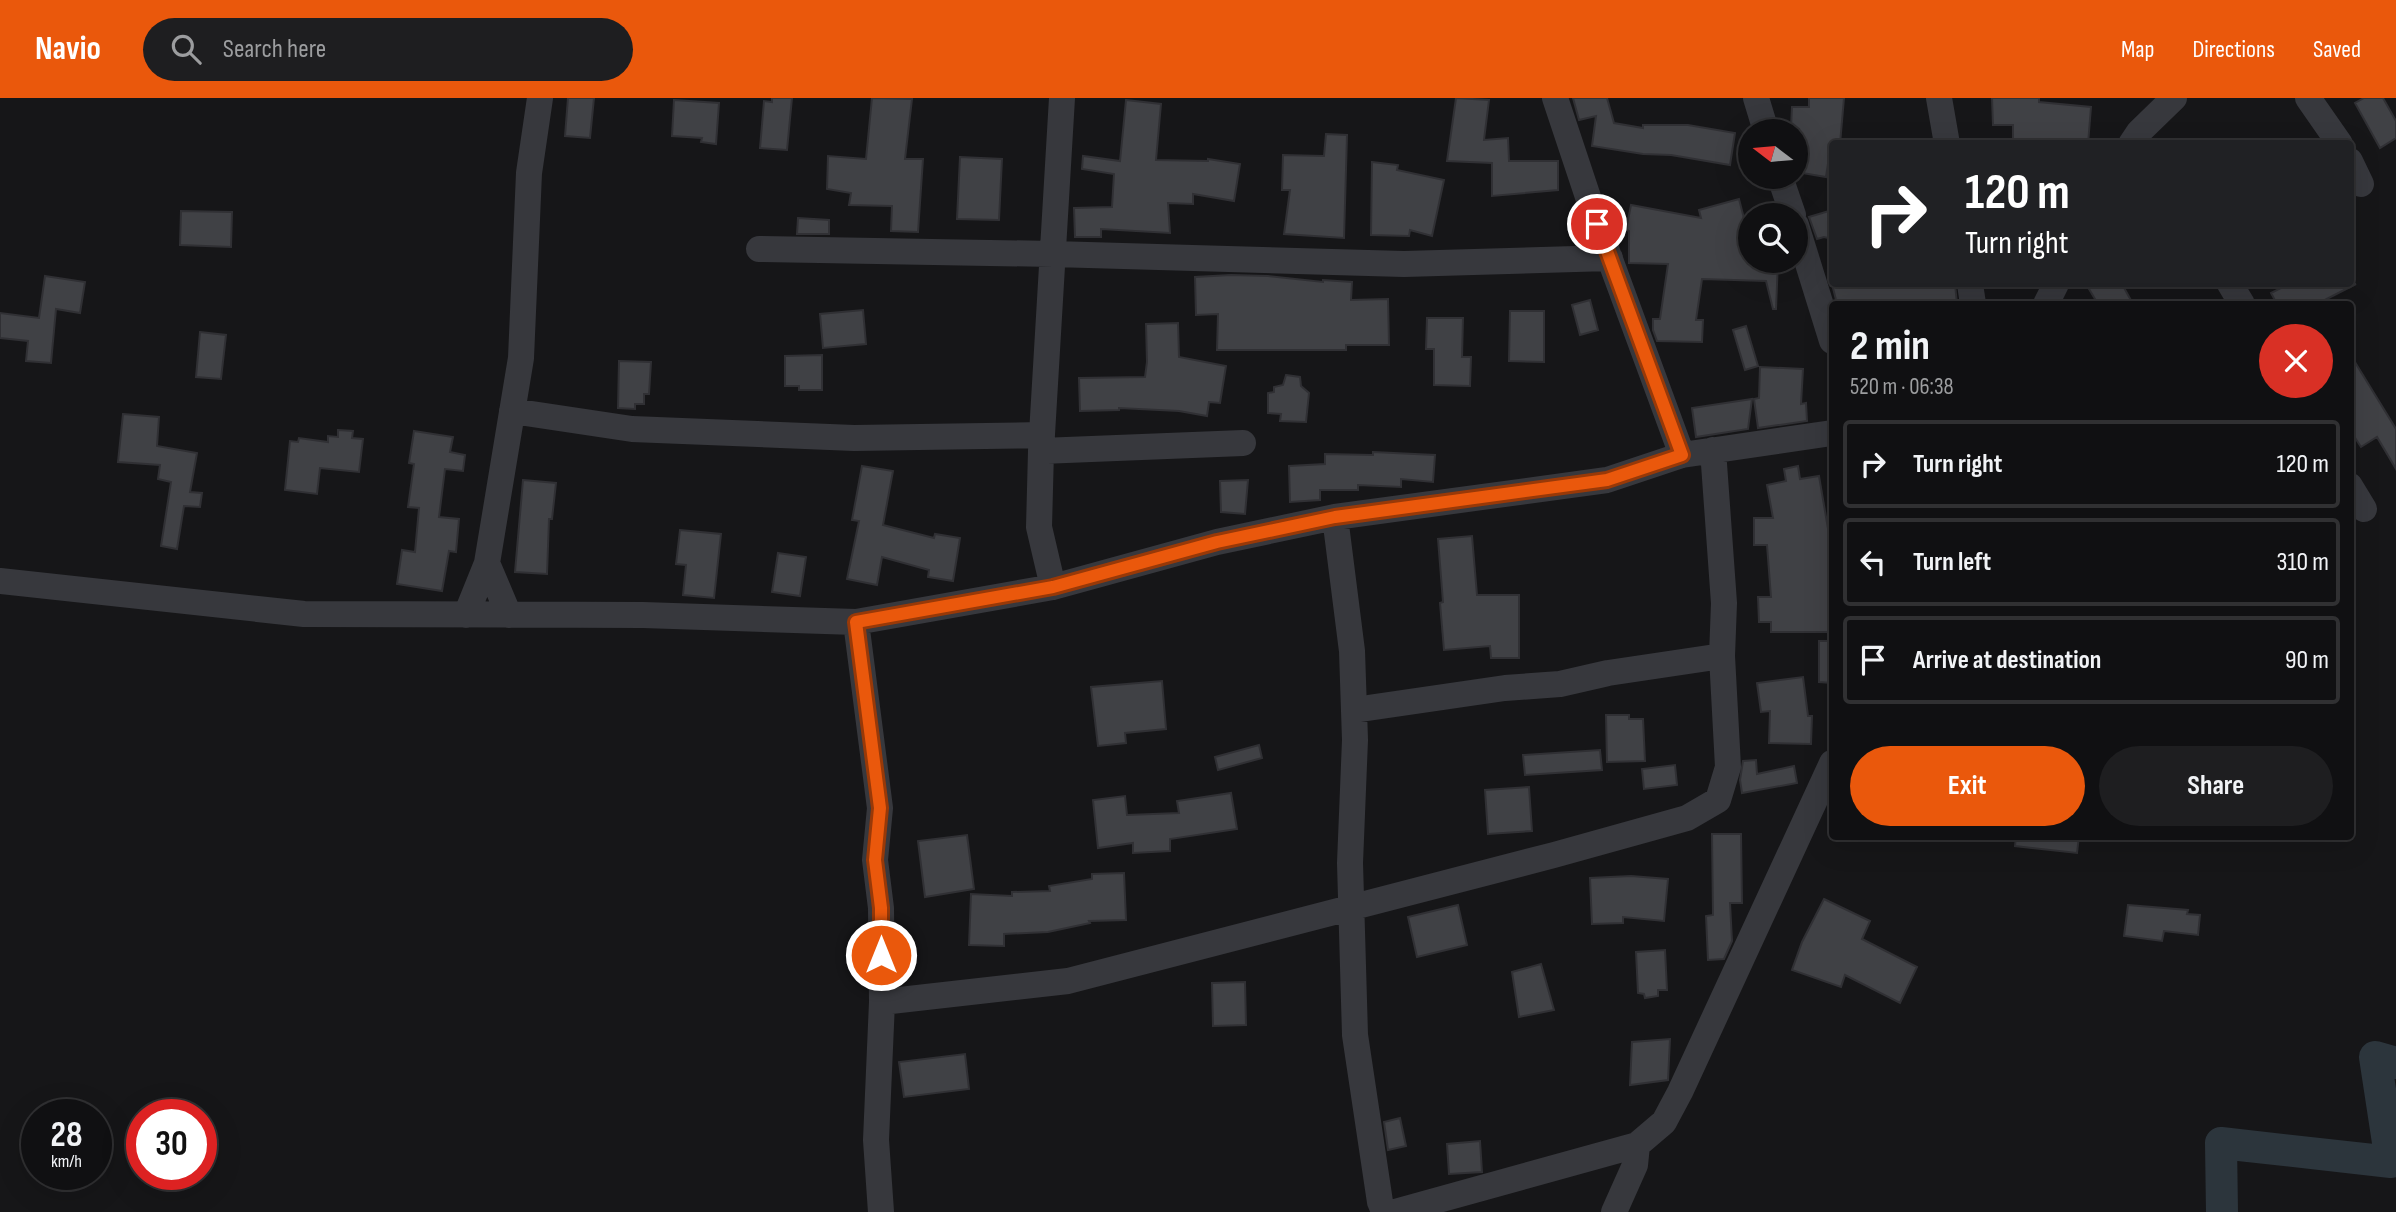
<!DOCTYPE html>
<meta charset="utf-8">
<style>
:root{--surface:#101012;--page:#1e1e20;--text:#f1f3f6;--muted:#9c9d9f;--line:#303032;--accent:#ea580c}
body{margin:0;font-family:"Sofia Sans Condensed",sans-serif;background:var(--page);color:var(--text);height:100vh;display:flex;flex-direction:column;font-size:26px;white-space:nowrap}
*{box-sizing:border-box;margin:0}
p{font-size:23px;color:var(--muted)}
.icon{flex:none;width:38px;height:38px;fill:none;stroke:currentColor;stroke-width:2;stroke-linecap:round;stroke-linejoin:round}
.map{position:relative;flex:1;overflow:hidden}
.details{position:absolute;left:1829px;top:203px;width:525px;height:539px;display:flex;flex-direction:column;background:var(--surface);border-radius:7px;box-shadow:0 7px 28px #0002,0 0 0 2px var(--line)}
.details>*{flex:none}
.top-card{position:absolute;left:1829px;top:42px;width:525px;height:147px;border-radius:7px;box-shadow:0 7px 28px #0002,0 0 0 2px var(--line);background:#202124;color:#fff;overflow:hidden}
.needle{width:46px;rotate:286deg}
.fabs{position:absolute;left:1738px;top:21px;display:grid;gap:14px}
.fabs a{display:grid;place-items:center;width:70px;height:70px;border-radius:50%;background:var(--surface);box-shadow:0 7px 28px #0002,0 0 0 2px var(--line);font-size:35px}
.speed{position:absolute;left:21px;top:1001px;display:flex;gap:14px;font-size:35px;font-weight:700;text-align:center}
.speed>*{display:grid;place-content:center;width:91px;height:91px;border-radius:50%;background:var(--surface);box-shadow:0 7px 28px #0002,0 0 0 2px var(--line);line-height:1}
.speed small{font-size:18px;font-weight:400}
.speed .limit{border:10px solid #d22;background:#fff;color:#111}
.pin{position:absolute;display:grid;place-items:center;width:60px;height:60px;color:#fff;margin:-30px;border:4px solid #fff;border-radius:50%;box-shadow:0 2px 7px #0007}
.me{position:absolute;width:77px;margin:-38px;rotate:0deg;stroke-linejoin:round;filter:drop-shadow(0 0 5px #0008)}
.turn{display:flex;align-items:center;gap:24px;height:147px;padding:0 21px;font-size:32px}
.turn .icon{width:91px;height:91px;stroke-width:2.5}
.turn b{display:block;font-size:49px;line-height:60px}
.round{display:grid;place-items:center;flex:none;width:74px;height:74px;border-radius:37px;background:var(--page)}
.summary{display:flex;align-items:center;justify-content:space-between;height:119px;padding:0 21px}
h1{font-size:42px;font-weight:700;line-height:52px}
.cta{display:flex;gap:14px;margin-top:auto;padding:14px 21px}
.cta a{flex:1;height:80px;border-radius:42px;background:var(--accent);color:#fff;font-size:28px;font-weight:700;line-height:80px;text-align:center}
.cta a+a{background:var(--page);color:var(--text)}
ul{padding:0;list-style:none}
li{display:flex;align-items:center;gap:21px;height:88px;margin:0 14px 10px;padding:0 7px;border:4px solid var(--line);border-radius:7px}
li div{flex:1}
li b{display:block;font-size:26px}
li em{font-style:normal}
header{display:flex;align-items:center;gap:42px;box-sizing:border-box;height:98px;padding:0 35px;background:var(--accent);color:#fff}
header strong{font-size:33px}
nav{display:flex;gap:38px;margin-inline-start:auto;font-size:24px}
.search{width:490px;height:63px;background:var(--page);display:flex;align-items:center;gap:18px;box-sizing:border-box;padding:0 24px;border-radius:38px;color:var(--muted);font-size:26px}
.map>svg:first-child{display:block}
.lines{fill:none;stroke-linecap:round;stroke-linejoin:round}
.river{stroke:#2c353c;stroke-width:32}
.building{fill:#404145;stroke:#303034;stroke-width:2}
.minor{stroke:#37383d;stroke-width:26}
.route-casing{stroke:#983908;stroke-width:18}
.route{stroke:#ea580c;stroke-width:12}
</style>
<header>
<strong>Navio</strong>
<div class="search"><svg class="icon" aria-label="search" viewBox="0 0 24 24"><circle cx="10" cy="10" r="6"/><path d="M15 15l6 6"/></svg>Search here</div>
<nav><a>Map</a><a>Directions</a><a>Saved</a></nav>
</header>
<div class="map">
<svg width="2396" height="1114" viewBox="0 0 2396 1114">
<rect width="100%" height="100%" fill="#161618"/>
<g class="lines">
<!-- river -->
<path class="river" d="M2222,1114L2221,1045L2391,1064L2375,959L2396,965"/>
</g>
<!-- building -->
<path class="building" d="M568,0H594L590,40L565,38Z
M772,0H792L787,52L760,50L764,3L772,4Z
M872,0L912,1L905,61H923L918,134L891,133L892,108L849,107L851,95L827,91L828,58L866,61Z
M1456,0L1489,2L1484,42L1508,40L1509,63H1558V92L1492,98V65L1447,63Z
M1573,0H1607L1614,25L1643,30V27H1688L1735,35L1730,67L1671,57L1643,56L1592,48L1596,18L1579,22Z
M1809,0H1844L1840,46L1831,47L1826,79L1796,74V51L1799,31L1791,30L1792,9H1809Z
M1992,0H2039V4L2091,9L2088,46H2013V27H1993Z
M2364,0H2383L2396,23V40L2380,50L2355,5Z
M674,2L719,5L716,46L701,44L702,40L672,38Z
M1126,2L1161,6L1156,62L1208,63V61L1240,66L1234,103L1193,96V106L1168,105L1170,135L1101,131V139H1075L1074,110L1112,109L1114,76L1082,71L1083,58L1120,63Z
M1326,36L1347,37L1344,140L1284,136L1290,92H1282L1283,57L1324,58Z
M960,59L1002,61L999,122L957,121Z
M1372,64L1398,67L1397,72L1444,82L1432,138L1410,132L1409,138L1371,137Z
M1739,101L1750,144V163H1778L1776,211H1773L1766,183L1702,181L1696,222H1703L1702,244L1657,243L1653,232V221H1660L1668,166L1629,165V133L1626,132L1631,107L1701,120L1699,112Z
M1832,112V141L1824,139L1817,141L1809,119Z
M181,113L232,114L231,149L180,147Z
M798,120L829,122V136H797Z
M1231,177L1268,178L1323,184V182L1352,184L1351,202L1388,201L1389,247H1346V252H1217L1218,216L1196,217L1195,179Z
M45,178L85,184L80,215L56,211L51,265L26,263L28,243L0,240V215L39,220Z
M1832,186H1955L1957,206H1837Z
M2086,186H2122L2133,206H2098Z
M2289,186H2356L2317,206H2277L2271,195Z
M1590,202L1598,232L1580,237L1572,207Z
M863,212L866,246L823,250L820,216Z
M1510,213H1544V264L1509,263Z
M1427,220H1463L1462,259H1471L1470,288L1434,287V251H1426Z
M1178,225L1179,259L1226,268L1220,305L1209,304L1207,318L1179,313L1119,310V312L1080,313L1079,280L1145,279L1147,264L1146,226Z
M1746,228L1758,268L1745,272L1733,232Z
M200,234L226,237L221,281L196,279Z
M2350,256L2396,331V371L2377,339L2361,349L2350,332Z
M822,257V292H799V288H785V258Z
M619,263L651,264L649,296H644V306H635V311L618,310Z
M1760,269L1803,271L1801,306L1806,305L1807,323L1758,330L1754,301L1759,300Z
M1286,277L1300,279L1301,288L1309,295L1306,324L1280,323L1281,316L1268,315V295L1274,294V289L1283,287Z
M1752,301L1748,331L1696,339L1692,310Z
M123,316L159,319L157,348L197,355L190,394L202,395L200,409L184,408L177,451L161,448L171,384L158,381L160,367L118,364Z
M338,332L353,333L352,340L363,341L359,374L320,370L317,396L285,392L290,343L298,344L299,340L328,344V338L338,339Z
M414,333L453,339L450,354L465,357L463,373L445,371L439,419L459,421L456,454L449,453L442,493L397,486L402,452L415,454L419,410L408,409L414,366L409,365Z
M1373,354L1435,357L1433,384L1401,381V389L1358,387V392H1320V402L1290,404L1289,368L1325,366V356L1373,357Z
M862,368L893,373L883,427L934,440L935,436L960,440L953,483L928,479L929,472L882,459L877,487L847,481L859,423L852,422Z
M1798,368L1800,381L1819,378L1832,454V534H1771V524H1759L1758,499H1771L1767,447H1754V420H1773L1767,387L1786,383L1784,371Z
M523,382L556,385L552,421H549L547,476L515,474Z
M1248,382L1245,416L1221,414L1220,383Z
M680,432L721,436L714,500L683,497L686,467L676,466Z
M1472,438L1477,497H1519V560H1491L1490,548L1444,552L1440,505L1443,504L1438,441Z
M778,455L806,459L800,498L772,494Z
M1819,543H1832V585L1819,584Z
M1803,579L1808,618H1812L1811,646L1769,645L1770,613L1761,614L1757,585Z
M1162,583L1166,631L1125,635L1126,645L1098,648L1091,589Z
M1606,617H1629V621H1643L1645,663L1607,664Z
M1259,647L1262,660L1218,672L1215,659Z
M1600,652L1602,672L1525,677L1523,657Z
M1756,662L1757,676L1794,668L1797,685L1742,695L1740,682L1743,663Z
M1675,667L1677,687L1644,691L1642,671Z
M1529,689L1532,733L1488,736L1485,692Z
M1231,695L1237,731L1170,741V753L1133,755V745L1098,750L1093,702L1125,698L1127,717L1179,715L1177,703Z
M1712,736H1741L1742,805H1730L1732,843L1724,861L1708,862L1706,818L1713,817Z
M967,737L974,791L925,799L918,743Z
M2016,738H2079L2077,755L2015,748Z
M1124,775L1126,822L1089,823L1090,825L1048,834L1004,836V848L969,847L971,796L1012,798V794L1050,793L1049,788L1092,781V776Z
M1631,778L1668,781L1664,823L1623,819V825L1592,826L1590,780Z
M1824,801L1870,823L1862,841L1917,869L1900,905L1845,877L1841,889L1792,872L1802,844Z
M1458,807L1467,847L1417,859L1408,819Z
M2128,807L2188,812L2187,816L2200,817L2198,837L2164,833L2162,843L2124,838Z
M1665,852L1667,892H1658V898L1645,900L1644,896L1638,895L1636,854Z
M1541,866L1554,912L1519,919L1512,874Z
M1245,884L1246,927L1213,928L1212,885Z
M1670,941L1668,982L1630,987L1632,944Z
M965,956L969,991L904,999L899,964Z
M1400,1020L1406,1048L1388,1052L1384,1024Z
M1480,1043L1482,1074L1449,1076L1447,1046Z"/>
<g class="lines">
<!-- minor -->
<path class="minor" d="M1555,0L1597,126L1682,357
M1756,0L1766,33
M1939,0L1947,46
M2308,0L2340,46
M2131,46L2139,34L2174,0
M2350,63L2361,86
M1780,79L1793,117
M1796,127L1832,243
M759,151L1053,156L1404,166L1610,160
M1970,186L1973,206
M2230,186L2242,206
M2046,206L2056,186
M512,313L632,331L854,340L1042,337
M1041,353L1243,345
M2350,388L2364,411
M1335,419L1352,553L1355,642L1350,765L1355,937L1380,1104L1383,1111L1393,1114
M487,465L509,517
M0,483L304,516L643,517L856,524L1053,489L1217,444L1335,419L1607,382L1682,357L1832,335
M1053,489L1039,429L1041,353L1062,0
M466,517L487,465L521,260L529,75L540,0
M856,524L880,710L875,762L881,810L882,904L876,1042L881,1114
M1354,612L1505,590L1560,586L1608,575L1722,558
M882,904L1068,883L1554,757L1687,720L1718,702L1728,669L1722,558L1724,505L1713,352
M1395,1114L1637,1047L1664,1024L1680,994L1832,665
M1614,1114L1635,1067L1637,1047"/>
</g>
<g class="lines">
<defs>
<path id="route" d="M881,857V810L875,762L880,710L856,524L1053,489L1217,444L1335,419L1607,382L1682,357L1597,126"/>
</defs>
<!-- route casing -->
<use href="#route" class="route-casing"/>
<!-- route -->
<use href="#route" class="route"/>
</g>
</svg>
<div class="fabs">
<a><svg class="needle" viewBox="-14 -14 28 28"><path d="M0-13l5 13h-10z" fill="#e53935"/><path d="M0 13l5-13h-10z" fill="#9c9d9f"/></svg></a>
<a><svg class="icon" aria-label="search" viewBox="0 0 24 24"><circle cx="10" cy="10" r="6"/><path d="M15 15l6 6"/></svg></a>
</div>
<div class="speed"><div>28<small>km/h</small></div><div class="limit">30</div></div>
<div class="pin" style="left:1597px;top:126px;background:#d93025"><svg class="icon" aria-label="arrive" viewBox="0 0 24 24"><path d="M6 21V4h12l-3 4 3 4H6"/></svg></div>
<svg class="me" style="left:881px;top:857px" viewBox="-20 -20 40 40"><circle r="17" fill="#ea580c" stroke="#fff" stroke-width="3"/><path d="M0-11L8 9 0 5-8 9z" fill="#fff"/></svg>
<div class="top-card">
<div class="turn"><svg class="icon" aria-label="right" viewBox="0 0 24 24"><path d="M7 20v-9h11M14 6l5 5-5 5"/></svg><div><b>120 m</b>Turn right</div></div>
</div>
<section class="details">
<div class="summary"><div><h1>2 min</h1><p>520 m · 06:38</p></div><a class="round" style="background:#d93025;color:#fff"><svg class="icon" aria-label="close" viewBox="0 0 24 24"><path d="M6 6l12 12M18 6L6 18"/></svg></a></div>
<ul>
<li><svg class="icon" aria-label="right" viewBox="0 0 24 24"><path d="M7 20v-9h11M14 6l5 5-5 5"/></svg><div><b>Turn right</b></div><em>120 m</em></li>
<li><svg class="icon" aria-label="left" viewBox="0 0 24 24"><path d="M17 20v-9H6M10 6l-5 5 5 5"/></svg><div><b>Turn left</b></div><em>310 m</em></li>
<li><svg class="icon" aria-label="arrive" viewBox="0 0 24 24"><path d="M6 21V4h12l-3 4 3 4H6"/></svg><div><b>Arrive at destination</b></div><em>90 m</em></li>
</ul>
<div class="cta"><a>Exit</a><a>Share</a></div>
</section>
</div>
